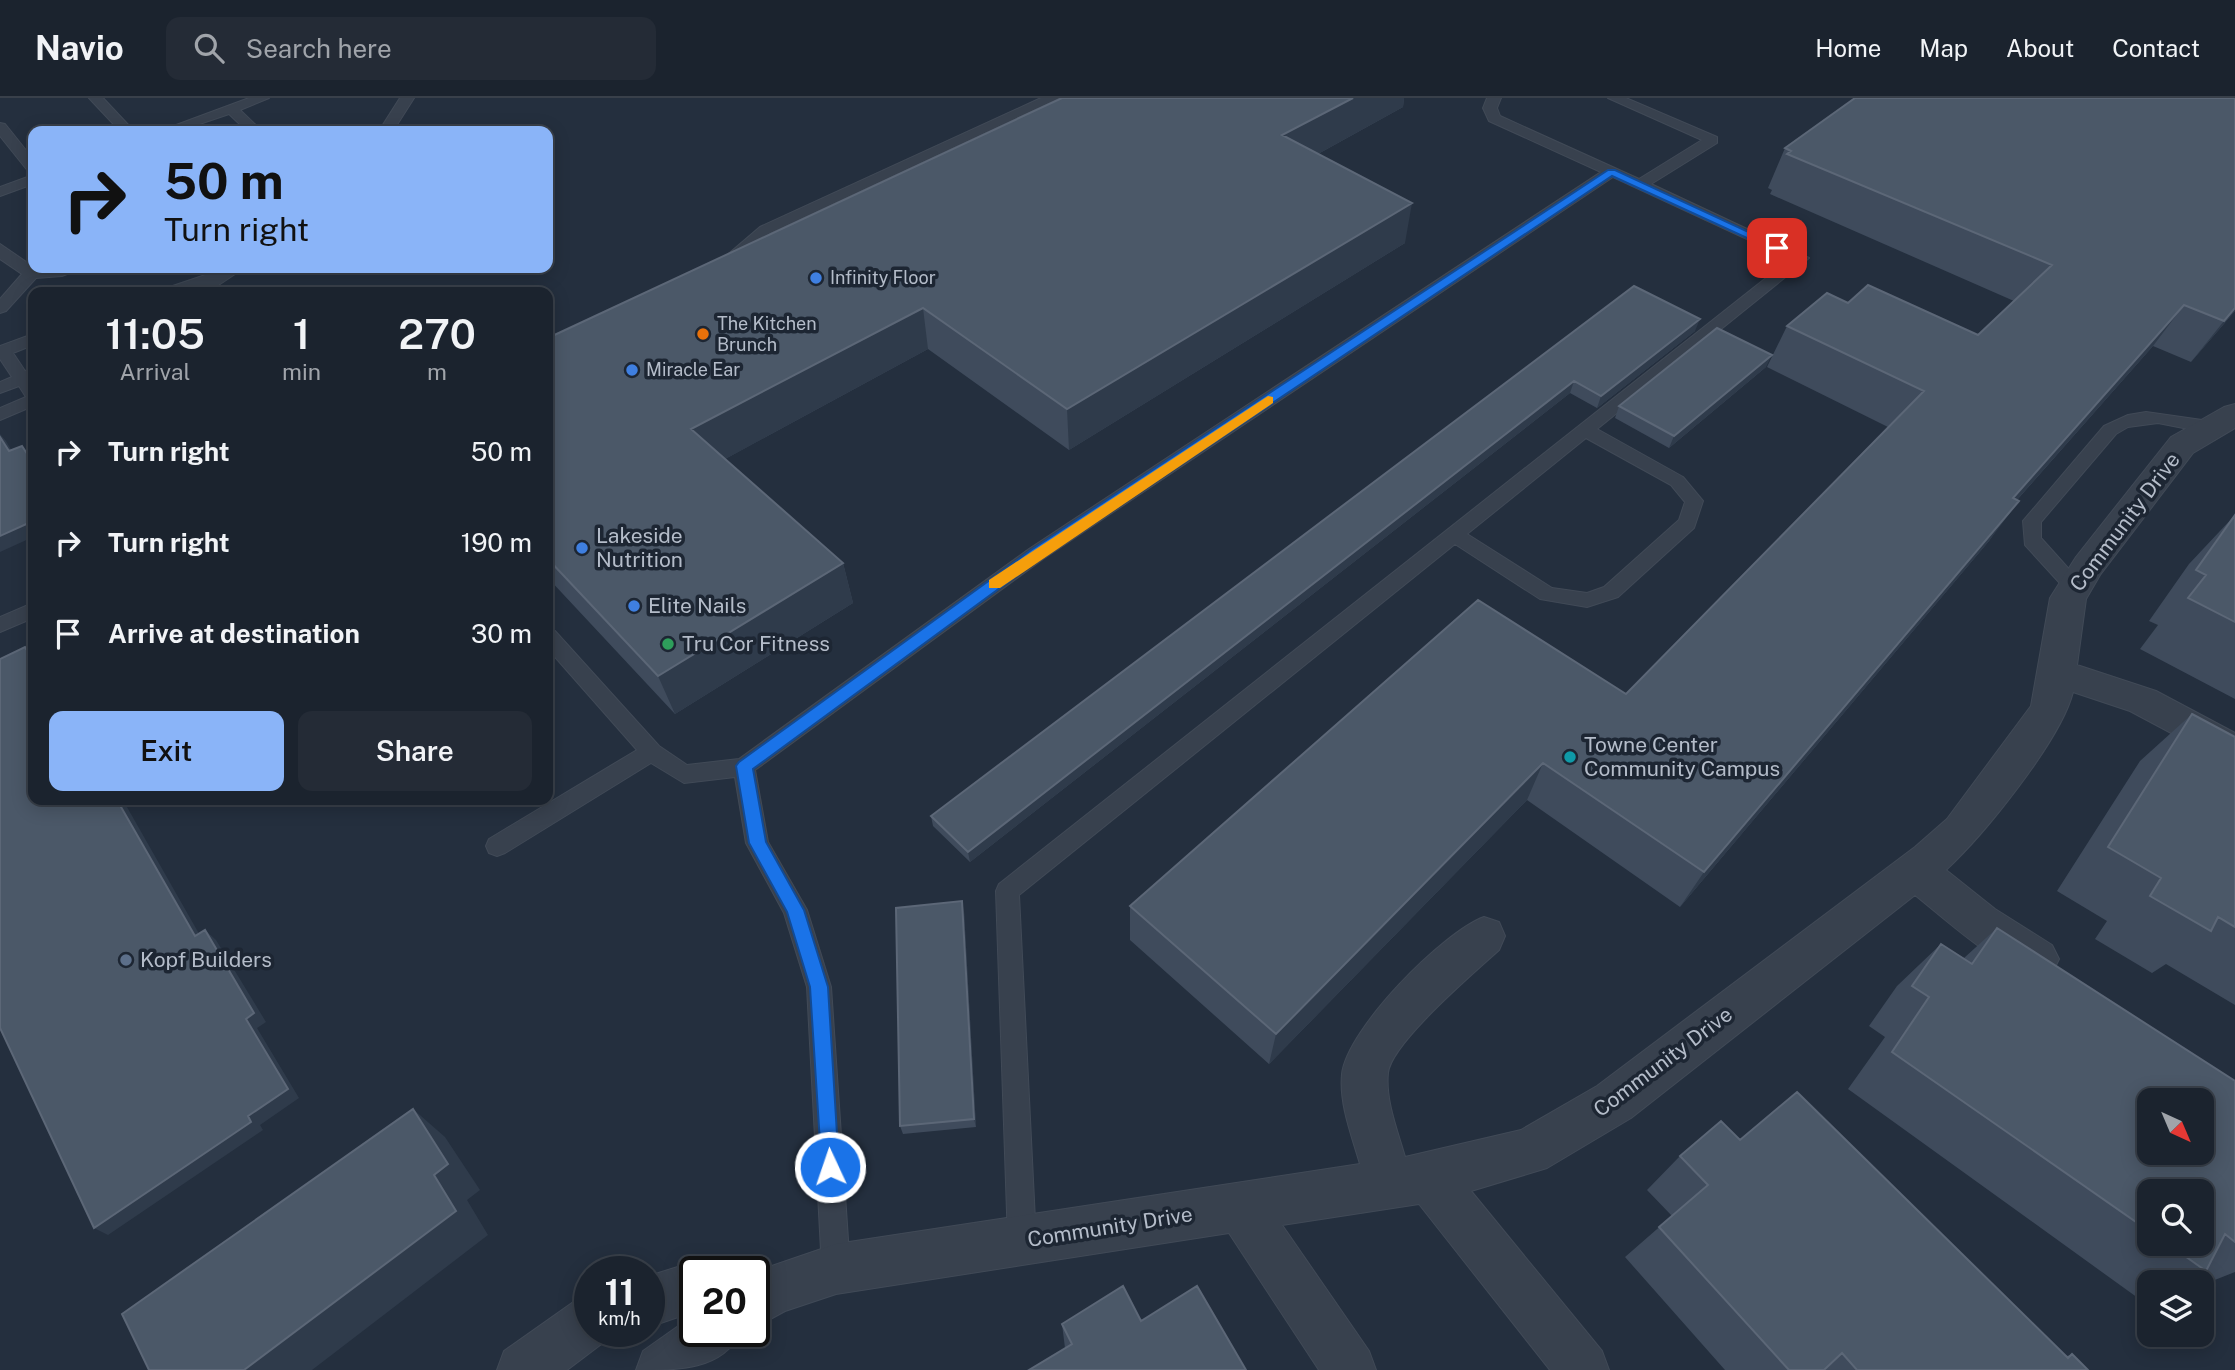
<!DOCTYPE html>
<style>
:root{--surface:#1b232e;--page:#242b36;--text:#f1f3f6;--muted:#a0a4aa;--line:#39404a;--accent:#8ab4f8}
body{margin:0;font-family:"Public Sans",sans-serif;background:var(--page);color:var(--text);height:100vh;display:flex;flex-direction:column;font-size:26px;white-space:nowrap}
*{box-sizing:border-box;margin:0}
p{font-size:23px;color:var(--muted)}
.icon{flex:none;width:38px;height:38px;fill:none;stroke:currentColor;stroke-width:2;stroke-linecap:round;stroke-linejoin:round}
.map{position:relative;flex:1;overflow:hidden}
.sheet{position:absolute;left:28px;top:189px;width:525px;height:518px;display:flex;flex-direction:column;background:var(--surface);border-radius:14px;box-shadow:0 4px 18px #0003,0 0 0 2px var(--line)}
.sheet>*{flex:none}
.guide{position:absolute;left:28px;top:28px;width:525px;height:147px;border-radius:14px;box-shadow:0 4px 18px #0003,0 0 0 2px var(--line);background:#8ab4f8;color:#111;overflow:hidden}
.needle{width:46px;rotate:136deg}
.fabs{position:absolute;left:2137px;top:990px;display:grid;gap:14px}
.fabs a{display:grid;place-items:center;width:77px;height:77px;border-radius:14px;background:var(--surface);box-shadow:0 4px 18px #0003,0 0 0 2px var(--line);font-size:35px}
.speed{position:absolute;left:574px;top:1158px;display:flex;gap:14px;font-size:35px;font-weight:700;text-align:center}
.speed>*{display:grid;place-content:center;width:91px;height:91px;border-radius:50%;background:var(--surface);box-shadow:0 4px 18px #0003,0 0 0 2px var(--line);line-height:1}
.speed small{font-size:18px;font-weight:400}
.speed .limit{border:4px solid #111;border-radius:10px;background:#fff;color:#111}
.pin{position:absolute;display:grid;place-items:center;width:60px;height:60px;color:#fff;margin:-30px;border-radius:14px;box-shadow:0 4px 10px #0006}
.me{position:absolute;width:77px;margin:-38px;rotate:357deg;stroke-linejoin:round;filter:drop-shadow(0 0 5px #0008)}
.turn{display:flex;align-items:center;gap:24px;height:147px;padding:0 21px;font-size:32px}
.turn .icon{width:91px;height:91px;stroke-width:2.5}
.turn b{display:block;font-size:49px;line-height:60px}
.eta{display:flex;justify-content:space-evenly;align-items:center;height:119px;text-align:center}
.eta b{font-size:42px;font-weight:600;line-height:49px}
.action{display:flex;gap:14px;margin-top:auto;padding:14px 21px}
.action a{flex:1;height:80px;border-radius:14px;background:var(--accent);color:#111;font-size:28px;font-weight:600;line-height:80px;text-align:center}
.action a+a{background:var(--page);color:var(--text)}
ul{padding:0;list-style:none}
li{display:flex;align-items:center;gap:21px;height:91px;padding:0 21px}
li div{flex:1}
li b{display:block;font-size:26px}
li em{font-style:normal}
header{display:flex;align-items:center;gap:42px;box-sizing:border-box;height:98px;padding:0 35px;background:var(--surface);border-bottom:2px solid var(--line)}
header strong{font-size:33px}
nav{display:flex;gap:38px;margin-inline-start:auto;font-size:24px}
.search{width:490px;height:63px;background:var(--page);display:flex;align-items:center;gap:18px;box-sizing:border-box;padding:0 24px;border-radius:14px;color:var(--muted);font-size:26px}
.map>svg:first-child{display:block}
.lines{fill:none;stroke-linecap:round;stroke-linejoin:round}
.service-casing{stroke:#414a57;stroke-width:2}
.minor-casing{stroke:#414a57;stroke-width:2}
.service{fill:#38414e;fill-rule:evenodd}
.minor{fill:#38414e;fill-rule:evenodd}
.wall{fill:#3f4b5c;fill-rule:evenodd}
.shaded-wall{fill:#2f3b4b}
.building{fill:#4b5868;stroke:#5c6777;stroke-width:2;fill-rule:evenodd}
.route{fill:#1a73e8;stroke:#114b97;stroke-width:2}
.slow{fill:#f59e0b}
.shop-dot{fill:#3f7fe0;stroke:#1d2633;stroke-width:2.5}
.food-dot{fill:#e8710a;stroke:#1d2633;stroke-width:2.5}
.leisure-dot{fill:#2e9e5b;stroke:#1d2633;stroke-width:2.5}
.culture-dot{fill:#0f9aa8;stroke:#1d2633;stroke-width:2.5}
.service-dot{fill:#5c6f8a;stroke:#1d2633;stroke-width:2.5}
.labels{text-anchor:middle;stroke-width:7;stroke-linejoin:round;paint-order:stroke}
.far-poi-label{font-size:18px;fill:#b4bcc9;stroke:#1d2633;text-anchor:start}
.street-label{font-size:21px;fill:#b4bcc9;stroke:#1d2633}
.poi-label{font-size:21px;fill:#b4bcc9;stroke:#1d2633;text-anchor:start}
</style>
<header>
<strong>Navio</strong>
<div class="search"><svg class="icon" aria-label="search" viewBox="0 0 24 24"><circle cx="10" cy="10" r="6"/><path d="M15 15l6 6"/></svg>Search here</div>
<nav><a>Home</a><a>Map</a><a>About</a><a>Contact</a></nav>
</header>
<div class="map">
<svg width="2235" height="1272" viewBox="0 0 2235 1272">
<rect width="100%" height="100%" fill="#242f3e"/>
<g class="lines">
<defs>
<path id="service" d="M89,0H103L134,33H120Z
M249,0H269L240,12L262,33H247L229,16L179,33H160Z
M400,0H414L393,33H379Z
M1041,0H1059L770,135L732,167H722L719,164L760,129Z
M1487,0H1501L1497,10L1500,18L1639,81L1702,42L1608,0H1626L1717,39V45L1651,86L1809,160L1597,331L1683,379L1703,403L1694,430L1618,499L1587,509L1540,501L1455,446L1019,797L1036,1143L1032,1153L1022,1157L1012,1153L1008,1143L996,793L999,786L1790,161L1613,79L1043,461L755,672L768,744L807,812L831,889L850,1171L846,1181L836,1185L826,1181L822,1171L807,889L784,815L746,745L735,679L684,685L651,665L505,755L497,758L489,755L486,748L489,741L637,652L548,551V531L555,533L659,648L687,667L739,661L1029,451L1601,74L1489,23L1483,10ZM1586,340L1671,387L1685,404L1679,422L1604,489L1587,495L1552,490L1467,436Z
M0,25L5,26L33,61V74L28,73L0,38Z
M33,77V86L0,98V89Z
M0,146L35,170H82L62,178L36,180L6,213L0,215V201L22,176L0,161Z
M226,170H244L211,192L205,194L198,190L180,194H155Z
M33,236V247L13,255L25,273L33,271V308L0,322V310L26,299L19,288L0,295V284L12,279L0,261V248Z
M2146,314L2209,323L2218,329L2209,335L2158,325L2128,329L2116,336L2041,424V440L2085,489L2082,494H2068L2025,447L2023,423L2104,328L2128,317Z
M33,505V520L0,534V519Z"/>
<path id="minor" d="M2235,306V330L2193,355L2100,477L2086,501L2077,567L2156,593L2235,635V669L2130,613L2073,594C2061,642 1983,738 1946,772L1995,811L2052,847L2059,861L2052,875L2037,881C1992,864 1952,827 1915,797L1631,1020L1547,1070L1471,1093L1602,1253L1609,1272H1550L1419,1106L1282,1127L1369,1253L1376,1272H1319L1229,1135L836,1196L785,1213L754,1230V1174L836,1146L1360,1066C1352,1038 1339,1006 1342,976C1347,931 1443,834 1484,819L1499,824L1505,838L1499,852C1475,874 1391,945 1388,975C1385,1002 1398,1034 1405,1059L1521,1032L1597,988L1915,749L1947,721L2031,608L2050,500L2076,459L2171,339L2224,309Z
M684,1167H695L713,1174H695V1234H741C722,1272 679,1272 636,1272L643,1253L694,1217H684L649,1229V1178Z
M590,1197V1234H611L608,1241L567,1272H497L504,1253L572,1205Z"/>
</defs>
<!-- service casing -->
<use href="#service" class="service-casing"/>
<!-- minor casing -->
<use href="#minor" class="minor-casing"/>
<!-- service -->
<use href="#service" class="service"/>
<!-- minor -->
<use href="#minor" class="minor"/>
</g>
<!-- wall -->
<path class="wall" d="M1062,0H1404L1403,9L1318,56L1405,145L1069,352L928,251L725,361L843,465L853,505L675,616L548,480V240Z
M1785,50L2235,213L2191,264L2153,248L2017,402L1989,443L1680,809L1527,702L1269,966L1130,842V808L1626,596L1888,329L1767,269L1787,228L1848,205L1978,237L2014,203L1770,96L1772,92L1768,90Z
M1634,188L1695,233L1597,310L1570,295L970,764L933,728L931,718Z
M1766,269L1669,350L1615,320L1619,308Z
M2235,417V601L2140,551L2158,527L2149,523L2189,466Z
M2192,616L2235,639V907L2166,866L2152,875L2095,841L2107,823L2057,793L2140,663Z
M964,813L976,1029L903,1036L900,1028Z
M1997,830L2235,983V1174L2202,1187V1185H2183L2180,1183L2176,1185H2149V1196L2138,1200L1848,991L1885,939L1869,928L1897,888L1941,846L1964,860ZM2149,1094L2202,1146H2149Z
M1740,1042L2067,1258L2072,1256L2088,1272H1725L1625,1159L1672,1118L1647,1092L1680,1058Z
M1141,1223L1065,1250L1062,1226Z"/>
<!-- shaded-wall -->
<path class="shaded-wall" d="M1353,0H1404L1403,9L1278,78L1282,37Z
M1412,105L1405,145L1069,352L1067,311Z
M2184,207L2153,248L1983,440L2013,400Z
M923,210L928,251L705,372L691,331Z
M2235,210V213L2191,264L2224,223Z
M1700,221L1695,233L1597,310L1601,298Z
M1772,257L1766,269L1669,350L1674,338Z
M1574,283L1570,295L970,764L968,754Z
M0,336L6,343L19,365L9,353L0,339Z
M22,348L33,361V365Z
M2019,403L1989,443L1680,809L1704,774Z
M33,423V439L0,454V438Z
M843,465L853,505L675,616L658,578Z
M25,549L33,557V563Z
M1543,665L1527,702L1269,966L1276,936Z
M117,702H123L206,848L195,838Z
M962,803L964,813L976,1029L974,1021Z
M205,832L216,842L266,924L257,930L299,1000L260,1027L263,1032L108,1137L94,1130L248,1018L246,921Z
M413,1011L445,1039L480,1092L467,1102L488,1137L312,1272H244Z"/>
<!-- building -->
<path class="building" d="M1062,0H1353L1282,37L1412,105L1067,311L923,210L691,331L843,465L658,578L548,461V240Z
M1855,0H2235V210L2224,223L2184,207L2013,400L2019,403L1704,774L1543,665L1276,936L1130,808L1478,502L1626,596L1924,293L1787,228L1827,195L1848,205L1868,187L1978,237L2052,167L1787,56L1791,53L1785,50Z
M1634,188L1700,221L1601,298L1574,283L968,754L931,718Z
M1717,230L1772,257L1674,338L1619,308Z
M0,339L9,353L22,348L33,365V423L0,438Z
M2235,417V524L2188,500L2206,477L2196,472Z
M25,549L33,563V702H117L195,838L205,832L254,915L246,921L288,991L248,1018L251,1024L94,1130L0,930V561Z
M2192,616L2235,639V829L2218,819L2211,833L2150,798L2161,780L2108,749Z
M962,803L974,1021L900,1028L896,810Z
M1997,830L2235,983V1144L2225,1136L2206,1173L2168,1146H2202V1094H2149V1133L1892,954L1929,899L1912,888L1941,846L1972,866ZM2149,1003H2202V1055H2149Z
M1797,994L2068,1260L2072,1256L2088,1272H1857L1842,1255L1824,1272H1789L1659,1129L1708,1087L1680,1058L1721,1023L1740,1042Z
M413,1011L448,1066L434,1077L456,1113L244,1272H149L122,1216Z
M1123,1188L1141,1223L1197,1188L1246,1272H1029L1072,1246L1062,1226Z"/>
<!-- route -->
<path class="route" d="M1608,72H1615L1783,150L1773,152L1612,78L1041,460L753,671L766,744L804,812L828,889L839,1069L837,1076L830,1079L822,1076L810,889L787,814L749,745L736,668L739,664L1031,452Z"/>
<!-- slow -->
<path class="slow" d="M1268,298L1273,299V305L1000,490H989V482Z"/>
<!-- markers -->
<g class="shop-dot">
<circle cx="816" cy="180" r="7"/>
<circle cx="632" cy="272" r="7"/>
<circle cx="582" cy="450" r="7"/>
<circle cx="634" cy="508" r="7"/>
</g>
<circle class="food-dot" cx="703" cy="236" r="7"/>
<circle class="leisure-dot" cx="668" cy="546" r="7"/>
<circle class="culture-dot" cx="1570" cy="659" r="7"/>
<circle class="service-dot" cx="126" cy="862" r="7"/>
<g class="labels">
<!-- far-poi labels -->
<g class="far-poi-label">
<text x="830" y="186">Infinity Floor</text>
<text x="717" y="232">The Kitchen<tspan x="717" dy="21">Brunch</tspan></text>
<text x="646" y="278">Miracle Ear</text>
</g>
<!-- street labels -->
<g class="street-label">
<text transform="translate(2125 424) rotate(-53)" y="7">Community Drive</text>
<text transform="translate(1663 964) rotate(-37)" y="7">Community Drive</text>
<text transform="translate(1110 1129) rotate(-9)" y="7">Community Drive</text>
</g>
<!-- poi labels -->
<g class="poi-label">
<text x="596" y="445">Lakeside<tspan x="596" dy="24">Nutrition</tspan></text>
<text x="648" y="515">Elite Nails</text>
<text x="682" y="553">Tru Cor Fitness</text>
<text x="1584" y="654">Towne Center<tspan x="1584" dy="24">Community Campus</tspan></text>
<text x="140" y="869">Kopf Builders</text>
</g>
</g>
</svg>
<div class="fabs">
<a><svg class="needle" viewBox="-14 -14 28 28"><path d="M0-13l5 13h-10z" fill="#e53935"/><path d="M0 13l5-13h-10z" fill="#a0a4aa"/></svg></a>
<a><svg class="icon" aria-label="search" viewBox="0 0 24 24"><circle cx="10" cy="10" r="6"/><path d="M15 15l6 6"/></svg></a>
<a><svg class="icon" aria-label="layers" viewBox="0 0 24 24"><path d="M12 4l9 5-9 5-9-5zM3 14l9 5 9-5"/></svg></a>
</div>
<div class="speed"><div>11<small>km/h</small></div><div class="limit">20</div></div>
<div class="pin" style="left:1777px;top:150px;background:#d93025"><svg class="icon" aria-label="arrive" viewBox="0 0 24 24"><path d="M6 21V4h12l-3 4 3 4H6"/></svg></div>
<svg class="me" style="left:830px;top:1069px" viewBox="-20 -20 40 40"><circle r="17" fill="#1a73e8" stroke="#fff" stroke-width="3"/><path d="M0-11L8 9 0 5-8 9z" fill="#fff"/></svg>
<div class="guide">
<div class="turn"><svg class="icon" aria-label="right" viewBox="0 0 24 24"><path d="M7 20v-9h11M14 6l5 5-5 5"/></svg><div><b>50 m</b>Turn right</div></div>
</div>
<section class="sheet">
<div class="eta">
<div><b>11:05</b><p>Arrival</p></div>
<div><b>1</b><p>min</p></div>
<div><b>270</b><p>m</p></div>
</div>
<ul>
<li><svg class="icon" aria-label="right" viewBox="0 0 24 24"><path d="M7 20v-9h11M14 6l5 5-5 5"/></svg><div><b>Turn right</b></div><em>50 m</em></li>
<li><svg class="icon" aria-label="right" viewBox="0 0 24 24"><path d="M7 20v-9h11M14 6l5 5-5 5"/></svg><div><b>Turn right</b></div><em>190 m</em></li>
<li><svg class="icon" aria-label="arrive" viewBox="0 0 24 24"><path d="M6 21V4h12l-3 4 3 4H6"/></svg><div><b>Arrive at destination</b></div><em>30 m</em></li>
</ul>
<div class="action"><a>Exit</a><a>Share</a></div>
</section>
</div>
